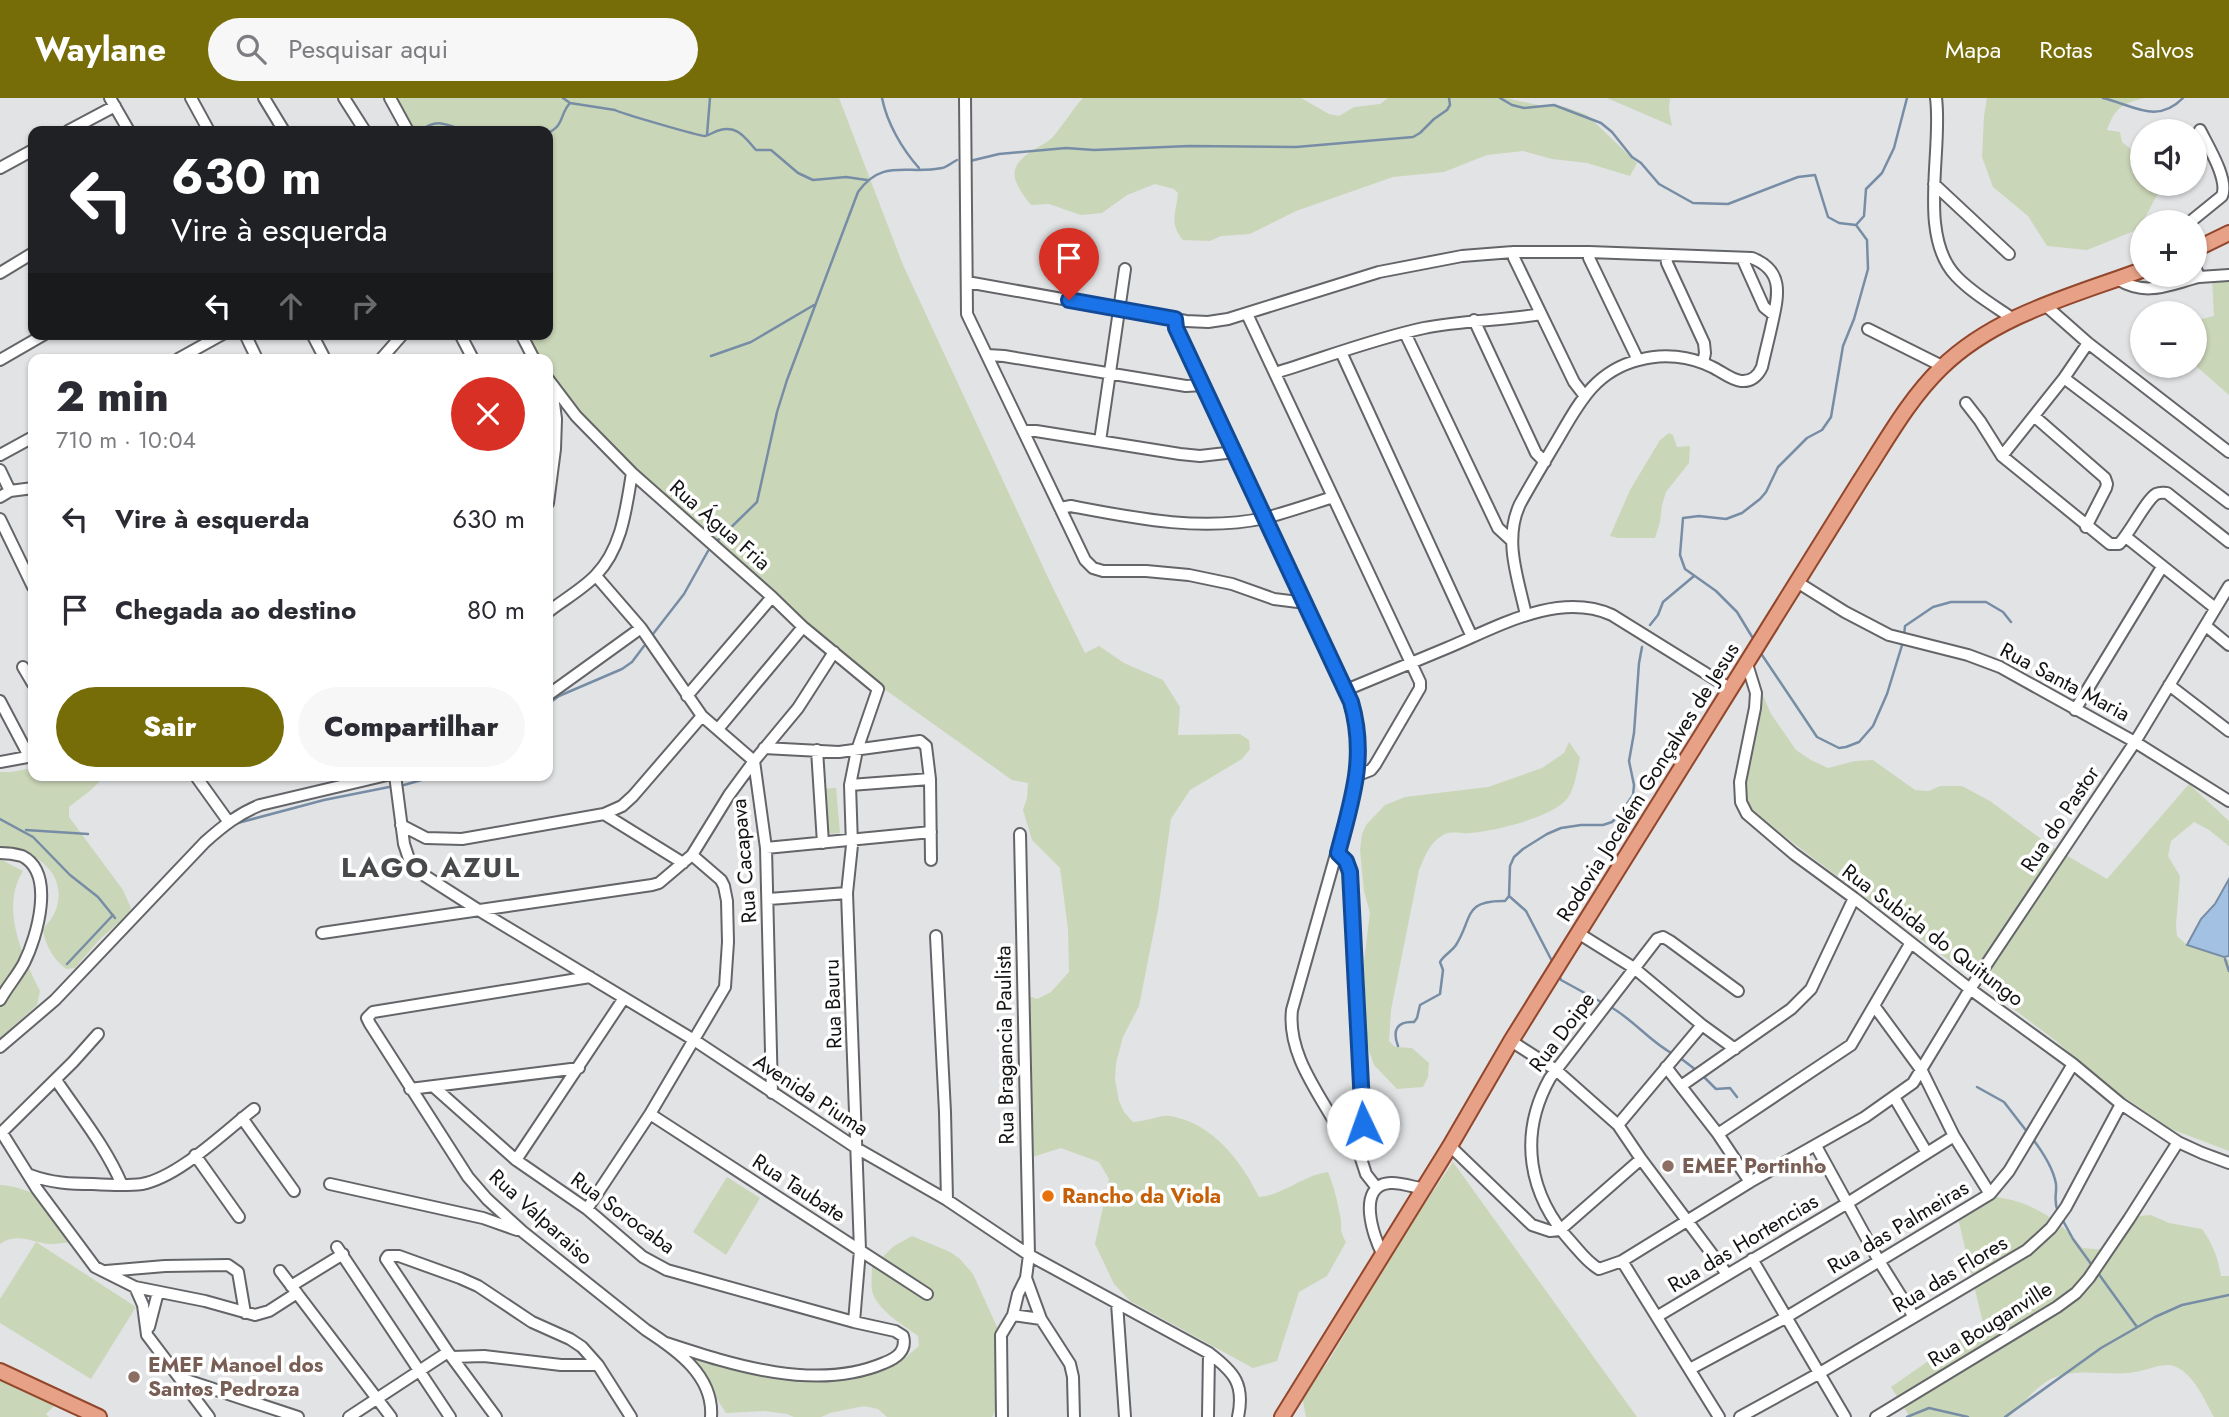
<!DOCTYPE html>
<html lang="pt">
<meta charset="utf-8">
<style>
:root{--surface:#fff;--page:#f7f7f7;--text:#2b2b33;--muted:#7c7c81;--accent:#766d09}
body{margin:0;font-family:Jost,sans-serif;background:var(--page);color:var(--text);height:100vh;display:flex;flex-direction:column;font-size:26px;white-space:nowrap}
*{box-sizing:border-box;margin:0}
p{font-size:23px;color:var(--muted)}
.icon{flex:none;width:38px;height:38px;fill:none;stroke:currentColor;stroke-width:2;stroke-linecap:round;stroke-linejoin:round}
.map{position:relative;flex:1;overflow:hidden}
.panel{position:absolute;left:28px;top:256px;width:525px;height:427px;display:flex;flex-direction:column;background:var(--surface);border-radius:14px;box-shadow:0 2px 5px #0004}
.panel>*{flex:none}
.top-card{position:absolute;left:28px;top:28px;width:525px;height:214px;border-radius:14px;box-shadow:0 2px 5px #0004;background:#202124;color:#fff;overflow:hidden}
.fabs{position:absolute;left:2130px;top:21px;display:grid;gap:14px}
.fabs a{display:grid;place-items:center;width:77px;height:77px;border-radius:50%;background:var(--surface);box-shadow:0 2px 5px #0004;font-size:35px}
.pin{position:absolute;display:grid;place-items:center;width:60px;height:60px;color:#fff;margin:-72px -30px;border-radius:50% 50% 50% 0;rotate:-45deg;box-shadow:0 0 7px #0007}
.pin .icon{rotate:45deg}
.me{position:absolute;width:77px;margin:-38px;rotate:357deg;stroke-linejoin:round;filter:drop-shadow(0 0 5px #0008)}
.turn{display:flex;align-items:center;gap:24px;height:147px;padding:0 28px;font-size:32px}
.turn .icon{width:91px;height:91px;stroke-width:2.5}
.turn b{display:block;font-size:49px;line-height:60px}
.lanes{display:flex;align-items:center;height:66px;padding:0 28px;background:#0003;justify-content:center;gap:35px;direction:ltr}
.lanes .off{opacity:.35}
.round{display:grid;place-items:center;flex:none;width:74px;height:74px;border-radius:37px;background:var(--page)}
.headline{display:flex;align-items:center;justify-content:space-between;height:119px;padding:0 28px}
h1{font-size:42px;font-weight:800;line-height:52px}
.button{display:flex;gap:14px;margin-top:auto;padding:14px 28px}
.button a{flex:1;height:80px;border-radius:42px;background:var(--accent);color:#fff;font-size:28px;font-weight:800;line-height:80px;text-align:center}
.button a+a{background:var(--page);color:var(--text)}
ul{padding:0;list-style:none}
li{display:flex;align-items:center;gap:21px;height:91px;padding:0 28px}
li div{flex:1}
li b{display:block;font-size:26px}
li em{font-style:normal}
header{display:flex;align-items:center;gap:42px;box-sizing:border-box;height:98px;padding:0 35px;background:var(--accent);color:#fff}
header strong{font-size:33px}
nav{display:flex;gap:38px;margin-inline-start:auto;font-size:24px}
.search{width:490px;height:63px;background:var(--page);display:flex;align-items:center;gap:18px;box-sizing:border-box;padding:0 24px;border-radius:38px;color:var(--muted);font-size:26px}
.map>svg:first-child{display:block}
.green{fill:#cad6b8}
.water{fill:#a2c1e3;stroke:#778da5;stroke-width:2}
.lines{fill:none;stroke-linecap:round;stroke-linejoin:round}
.stream{stroke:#778da5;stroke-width:2.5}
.minor-casing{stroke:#646568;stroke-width:14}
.major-casing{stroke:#92462b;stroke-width:18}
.minor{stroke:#fff;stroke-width:10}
.major{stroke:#e6a187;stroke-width:14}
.route-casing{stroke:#114b97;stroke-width:18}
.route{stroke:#1a73e8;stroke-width:12}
.education-dot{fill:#8d6e63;stroke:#fff;stroke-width:2.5}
.food-dot{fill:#e8710a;stroke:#fff;stroke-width:2.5}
.labels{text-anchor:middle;stroke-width:7;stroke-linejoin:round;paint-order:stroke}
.street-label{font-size:21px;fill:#131314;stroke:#fff}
.education-label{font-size:21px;font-weight:bold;fill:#785e54;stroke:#fff;text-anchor:start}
.food-label{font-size:21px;font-weight:bold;fill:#c56008;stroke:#fff;text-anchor:start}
.district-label{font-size:28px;font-weight:bold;letter-spacing:2px;fill:#48494b;stroke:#fff}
</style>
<header>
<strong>Waylane</strong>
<div class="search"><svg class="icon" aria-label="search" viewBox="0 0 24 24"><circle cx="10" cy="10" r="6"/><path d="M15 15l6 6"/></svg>Pesquisar aqui</div>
<nav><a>Mapa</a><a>Rotas</a><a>Salvos</a></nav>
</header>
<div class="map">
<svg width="2229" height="1319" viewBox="0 0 2229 1319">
<rect width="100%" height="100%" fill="#e2e3e5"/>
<!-- green -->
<path class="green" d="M392,0H839L903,167L1051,486L1085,555L1099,548L1124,565L1163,582L1180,609L1178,637L1240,636L1249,642L1250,651L1242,661L1190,692L1171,721L1158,812L1139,908L1123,939L1116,965L1115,982L1119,1003L1124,1014L1133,1024C1144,1024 1163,1016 1170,1018C1213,1025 1241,1063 1259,1099C1284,1097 1303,1077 1328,1074C1334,1088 1337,1102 1340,1117C1343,1130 1338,1130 1346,1144L1327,1178L1299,1194L1277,1263L1253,1270L1130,1203L1114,1186L1095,1146L1109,1081L1099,1064L1061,1050L1026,1061L1018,894L1037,901L1051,894L1069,874L1068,831L1060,770L1032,742L1023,712L1027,700L1028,685L1012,682L880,588L679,417L572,308L548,270V261H542L527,236H548V33H410Z
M1083,0H1301L1329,16L1339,18L1354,9L1380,6L1388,0H1506L1538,7L1565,9L1587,17L1637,65L1630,78L1587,65L1552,61L1523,53L1487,57L1444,74L1393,79L1296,113L1250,136L1221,138L1210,143L1183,142C1169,126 1176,115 1178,95L1174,91L1155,86L1127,97L1102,115L1081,117L1049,106L1031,107C1012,83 1005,69 1035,51C1041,47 1048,44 1053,39C1064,26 1072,12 1083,0Z
M1607,0H1670L1669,12L1672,28Z
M1987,0H2144C2121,6 2115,10 2107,32L2120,34L2122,44L2142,60V86H2156L2158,95L2139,131L2087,152L2047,148L2028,118L1993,89L1982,59L1984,18Z
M2229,180V297L2195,267L2194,223L2214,218L2212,181Z
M1669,335L1673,337L1677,349L1690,348L1689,365L1666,394L1662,407L1660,424L1655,440H1618L1610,438L1630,392L1660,342Z
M1762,595L1771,616L1796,652L1811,662L1828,670L1855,663L1873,662L1915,692L1929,693L1940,688H1962L1990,703L2052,749L2107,781L2189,686L2229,723V748L2209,732L2194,724L2171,743L2168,758L2180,778L2176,827L2177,838L2187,847L2229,862V1053L2171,1031L2105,986L2056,943L1739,704Z
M1569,644L1580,660C1577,672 1575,691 1567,701C1551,720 1494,733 1470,735C1461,736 1452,732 1443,737C1430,744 1425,758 1419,772L1391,912L1389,943L1395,949L1412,950L1429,965L1428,979L1423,989L1397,991L1374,967L1367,947L1364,863L1370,815L1364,793L1360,752L1362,736L1366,727L1385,707L1405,699L1488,689L1542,670L1564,655Z
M33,670V677H106L91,692L69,709V719L123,792L131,810L127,817L99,842L75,870L66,871C54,862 45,847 43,832C48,824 55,818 57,808C67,773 31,750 0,748V674H11Z
M836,690L840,735L823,736L819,691Z
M0,761L23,773C0,810 22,857 40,893L37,907L0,940Z
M1453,1064L1637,1319H1306L1302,1299L1330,1261L1404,1136Z
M727,1079L760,1100L726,1157L693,1134Z
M0,1087C18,1087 55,1102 65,1118C71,1125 74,1135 78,1143C69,1144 59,1146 49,1146C31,1144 17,1134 0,1146Z
M1994,1099C2029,1102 2061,1122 2082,1150L2106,1152L2127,1119L2151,1117L2169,1125L2202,1131C2213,1146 2218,1160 2221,1178H2229V1319H2214C2205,1303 2196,1281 2180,1271C2169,1263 2156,1269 2144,1272C2114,1281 2082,1268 2053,1280C2037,1287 2022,1307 2009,1319H1910L1891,1289L1983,1225L1957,1116Z
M912,1138L950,1154L960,1161L973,1176L998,1231V1309L992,1319H887L878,1311L864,1308L830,1315L821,1319H794L787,1316L764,1313L726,1315L705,1282L682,1259L704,1258L819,1276L878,1275L899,1265L919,1248L918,1238C902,1226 878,1213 872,1193C871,1186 872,1176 872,1169L894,1148Z
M36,1144L136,1209L91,1281L0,1225V1201Z
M0,1281L55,1307L46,1316L49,1319H0Z"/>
<!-- water -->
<path class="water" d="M2229,781V858L2224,859L2187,847L2201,821L2215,806Z"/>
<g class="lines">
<!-- stream -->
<path class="stream" d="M563,0L570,5L615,12C620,15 699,38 705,38C710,37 715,33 720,32C738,27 746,41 756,52H771L798,75L813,82L846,79L867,82
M882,0C887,25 902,51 919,70
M1500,0L1512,7L1524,10L1554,7L1601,25L1612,34L1632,59L1641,65L1659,86L1693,105L1728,106L1798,79L1815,77L1828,119L1839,125L1856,127L1867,142L1868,171L1854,221L1843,248L1831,319L1822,332L1807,340L1778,369L1766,394L1760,401L1742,415L1726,421L1699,418L1683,420L1680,457L1685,471L1716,493L1737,514L1754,542
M2103,0C2133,7 2157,27 2183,0
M421,33C436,19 448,27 465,33
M548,35C565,27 559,17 570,5
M707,37L710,0
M970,63L999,56L1066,50L1094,52L1189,48L1296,49L1413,39L1420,35L1434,21L1447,12L1450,7L1449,0
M1856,127L1864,118L1866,91L1882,75L1894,50L1907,0
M711,258L751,244L814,207
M717,443L757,404L777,314L787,282L858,94C882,60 907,77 942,70C947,69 951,65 957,62
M1650,527L1658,517L1663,504L1694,478
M653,536L684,496L708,453
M1904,538L1905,528L1933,509L1951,504H1986L2003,514L2011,524
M1760,554L1817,639L1839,650L1846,649L1859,644L1873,628L1887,596L1903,544
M548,606L559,598L622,571L632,564L644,548
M404,687L439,677
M0,721L33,739L70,777L98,799L115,820
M234,726L324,702L389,689
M26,732L88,736
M1509,798L1510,768L1514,759L1523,751L1547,736L1561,730L1581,727H1603L1612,724L1620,716L1633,697L1634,687L1629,663L1634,635L1639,565L1642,549
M1509,798L1526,813L1553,865
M2225,861L2229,873
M67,866L113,817
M1559,877L1561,882L1603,905
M1609,908C1633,921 1649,943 1673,956
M1398,948C1392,932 1397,923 1414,924L1417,920L1420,907L1440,896L1443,872L1440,864C1444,857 1451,854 1456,847C1473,820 1463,802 1505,803L1509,798
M1679,959L1696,972
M1701,976L1716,991L1730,990L1737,999
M1977,989L2004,1004L2028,1035
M2032,1040C2042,1053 2053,1069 2056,1086C2057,1096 2053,1103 2058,1114
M2061,1119L2073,1141L2094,1170
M2098,1175L2137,1229
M1907,1319L1929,1310L1968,1319
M2005,1319L2101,1250L2155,1219L2182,1207L2229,1197"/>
<defs>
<path id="minor" d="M110,0L129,33
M191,0L209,33
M264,0L284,33
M344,0L365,33
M390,0L408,33
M965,0L967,216L1085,462L1093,470L1103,473H1146L1189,477L1232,486L1274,501L1306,505
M1936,0C1943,52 1917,137 1956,178C1972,195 1993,207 2012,220
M68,33L115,8
M0,70L33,52
M1934,86L2009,156
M2190,124L2222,98C2229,82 2208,48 2200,32
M1513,154L1514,160L1574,284L1584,297
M1589,154V160L1638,262
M1666,157L1667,165L1704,245L1705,255L1703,265
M1742,160L1764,209L1774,217
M2194,166L2199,179L2229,177
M0,175L33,155
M2117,181C2147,199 2167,187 2199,179
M967,184L1186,223L1208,224L1228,221L1379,174L1462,158L1513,154H1589L1752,160C1785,173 1778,198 1772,226C1769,240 1765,255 1762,269C1758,278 1751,284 1741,283C1731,282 1721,273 1712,269C1690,258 1663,255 1639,262C1595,273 1579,305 1558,341C1545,363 1532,384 1520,406C1503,442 1518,480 1526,517
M2045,207L2088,245L2229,354
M1247,216L1420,584V590L1375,667L1371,672L1358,677
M1175,221L1176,230L1346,592C1359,624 1362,655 1355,689L1292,912C1287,956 1319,995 1339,1032L1349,1036L1359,1032L1363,1026L1350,774L1346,763L1338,755
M1474,222L1536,355L1545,364
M1868,231L1942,268
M1405,235L1498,430L1511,442
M245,236L257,261
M312,236L325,261
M460,236L473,261
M521,236L534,261
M1341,254L1472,539
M987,257L1004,258L1186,288L1203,287
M178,261L223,236
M381,261L403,236
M0,262L45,236
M1275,275C1324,260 1373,241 1424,230C1463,222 1503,223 1541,216
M2064,280L2229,405
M548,281L576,318L632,375L772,499L803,529L878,591L857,652L850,687L852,747L847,795L860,1152L854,1224
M1966,305L1980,323L2002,358L2110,446H2119C2130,435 2146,402 2156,396C2161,394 2162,395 2167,395L2229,444
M2034,318L2105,380L2107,386L2106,390L2086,429
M1023,333H1036L1180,356L1200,358L1235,354
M1100,343L1125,171
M0,357L33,339
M2002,358L2064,280L2088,245
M0,372L10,393
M0,399L10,393L33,390
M548,405L555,351L556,321L552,290
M1060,410L1071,408C1134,420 1201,434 1265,420C1288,414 1311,406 1333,399
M0,421L33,489
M2126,439L2215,510
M1797,484L1845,514L1889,537L1968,557L2000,569L2135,644L2229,703
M548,514C563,502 583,491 596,477C622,450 626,411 632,375
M2206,528L2229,547
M1747,566L1756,595L1755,610L1740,684L1741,704L1747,716L1794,756L1854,800L1970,891L2073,966L2121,1006L2178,1044L2202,1055L2229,1065
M23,569L33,586
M2169,587L2229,633
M1346,592C1380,578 1413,564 1447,550C1497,529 1558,493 1612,517L1731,591
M548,597L641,530
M687,598L772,499
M0,603L29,658
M2075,612L2162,469
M718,631L803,529
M764,650L839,654L920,643L926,648L930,681L931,762
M817,652L823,745
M0,664L33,658
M195,677L228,723
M395,677L404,746L409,761L419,774L480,813L694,942L858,1051L947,1102L1029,1157L1209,1255C1234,1274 1245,1286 1238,1319
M850,687L930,681
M604,716L622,708L633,698L702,618
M401,727L426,740L462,741L604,716L683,765
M766,750L931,734
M0,755C7,755 15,756 22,758C56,775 37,839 24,865C17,878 7,889 0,902
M769,801L847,795
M322,835L652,787L659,785L692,757L729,697L754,663L702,618L641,530L596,478
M1578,835L1634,870L1702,927L1735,951
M936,838L945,1014L947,1102
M590,879L373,914L367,920L370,926L468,1079L487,1101L523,1134L646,1232C677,1252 714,1278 711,1319
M1738,893L1670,843L1663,839L1657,841L1550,980C1518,1037 1528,1097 1572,1145C1580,1154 1588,1165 1599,1171L1622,1163L1750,1084L1865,1019L1913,985L1970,891L2135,644L2229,488
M1875,909L1922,973L1954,1038L1990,1096
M1511,943L1556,972L1618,1027L1641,1061L1727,1176
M0,949L55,902L205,744C223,728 238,716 260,707L387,677
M1666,969L1718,1036L1750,1084
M56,982C79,1016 106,1049 122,1087
M1681,988L1791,911L1811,891L1854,800
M434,989L516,1062L587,1111L643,1159L667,1172L854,1224L895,1233L903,1238C907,1253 897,1260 884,1265C816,1294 733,1267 666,1245
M410,991L579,970
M772,995L766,750L754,663L798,610L834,554
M1894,999L1927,1055
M650,1016L927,1196
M242,1020L294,1093
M1618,1027L1702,927
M2,1035L37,1091L95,1169L135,1189L143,1207L147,1237L209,1319
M0,1036L73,964L98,936
M1353,1036L1366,1076L1377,1090
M1718,1036L1851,947L1910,846
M1450,1048L1532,1127L1550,1133L1560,1132L1641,1061
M1816,1048L1879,1163L1914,1219
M195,1057L239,1119
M516,1062L624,900
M30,1077C51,1085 71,1086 93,1086C109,1087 126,1088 142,1086C179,1079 224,1034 254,1011
M330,1086L483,1120L517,1132
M587,1111L650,1016L725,889L728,844L727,803L724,788L721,782L692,757
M337,1149L450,1319
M1383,1157C1373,1139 1356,1087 1390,1085C1400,1084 1413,1089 1424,1091
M1752,1161L1845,1319
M1622,1163L1719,1319
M106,1173L165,1168L228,1167L238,1174L245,1215
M280,1173L391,1319
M1026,1180L1041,1221L1070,1266L1073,1279L1074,1319
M291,1188L343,1156
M135,1189L205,1203L255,1217L269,1213L297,1195
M1117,1205L1125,1319
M1013,1217L1041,1221
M1658,1218L1846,1106L1954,1038
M149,1229L158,1194
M452,1259L484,1258L561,1267H598
M1690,1271L1785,1220L1990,1096L2009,1073L2073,966
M180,1280L298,1319
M349,1319L448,1254
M496,1319L448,1254L386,1161L388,1158H399L460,1180L478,1188L532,1224L570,1241L582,1249L598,1267L631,1319
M1002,1319L1001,1237L1013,1217L1018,1196L1026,1180L1029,1157L1020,736
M1208,1319L1209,1255
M1740,1319L1818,1276L2027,1152L2051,1130L2066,1109L2121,1006
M1876,1319L2057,1209L2076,1195L2089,1180L2129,1121L2178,1044"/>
<path id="major" d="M2194,152L2229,135
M0,1273L99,1319
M1282,1319L1450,1048L1511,943L1860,383C1885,345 1908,302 1941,270C1995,217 2072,198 2142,172"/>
</defs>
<!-- minor casing -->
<use href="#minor" class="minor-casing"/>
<!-- major casing -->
<use href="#major" class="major-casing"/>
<!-- minor -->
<use href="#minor" class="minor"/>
<!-- major -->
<use href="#major" class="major"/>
</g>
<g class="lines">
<defs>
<path id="route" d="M1069,202L1175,221L1176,230L1351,604C1367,659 1352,701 1338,755L1346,763L1350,774L1363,1026"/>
</defs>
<!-- route casing -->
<use href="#route" class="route-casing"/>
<!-- route -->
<use href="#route" class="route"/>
</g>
<!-- markers -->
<g class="education-dot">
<circle cx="1668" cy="1068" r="7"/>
<circle cx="134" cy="1279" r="7"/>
</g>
<circle class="food-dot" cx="1048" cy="1098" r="7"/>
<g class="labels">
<!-- street labels -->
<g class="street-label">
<text transform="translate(720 427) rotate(41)" y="7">Rua Água Fria</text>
<text transform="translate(2065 584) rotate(28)" y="7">Rua Santa Maria</text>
<text transform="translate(1648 684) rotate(-58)" y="7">Rodovia Jocelém Gonçalves de Jesus</text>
<text transform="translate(2060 721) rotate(-56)" y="7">Rua do Pastor</text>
<text transform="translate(744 763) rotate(-95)" y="7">Rua Cacapava</text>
<text transform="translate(1933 837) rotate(37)" y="7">Rua Subida do Quitungo</text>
<text transform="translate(833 906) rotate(-92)" y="7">Rua Bauru</text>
<text transform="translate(1562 934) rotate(-53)" y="7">Rua Doipe</text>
<text transform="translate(1005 947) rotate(-91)" y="7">Rua Bragancia Paulista</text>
<text transform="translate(811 997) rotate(33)" y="7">Avenida Piuma</text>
<text transform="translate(799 1090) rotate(33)" y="7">Rua Taubate</text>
<text transform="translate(623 1115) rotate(36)" y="7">Rua Sorocaba</text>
<text transform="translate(541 1119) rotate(42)" y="7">Rua Valparaiso</text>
<text transform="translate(1898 1129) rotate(-31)" y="7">Rua das Palmeiras</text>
<text transform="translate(1743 1145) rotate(-31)" y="7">Rua das Hortencias</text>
<text transform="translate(1950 1176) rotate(-31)" y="7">Rua das Flores</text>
<text transform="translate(1990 1226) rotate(-32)" y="7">Rua Bouganville</text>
</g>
<!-- education labels -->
<g class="education-label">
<text x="1682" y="1075">EMEF Portinho</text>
<text x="148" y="1274">EMEF Manoel dos<tspan x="148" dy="24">Santos Pedroza</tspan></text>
</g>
<!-- food labels -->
<g class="food-label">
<text x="1062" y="1105">Rancho da Viola</text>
</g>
<!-- district labels -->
<g class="district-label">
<text x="431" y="779">LAGO AZUL</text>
</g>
</g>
</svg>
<div class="fabs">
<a><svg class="icon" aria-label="sound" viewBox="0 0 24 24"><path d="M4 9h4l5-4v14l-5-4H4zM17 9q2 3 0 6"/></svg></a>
<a>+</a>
<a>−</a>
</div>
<div class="pin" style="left:1069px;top:202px;background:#d93025"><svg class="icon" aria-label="arrive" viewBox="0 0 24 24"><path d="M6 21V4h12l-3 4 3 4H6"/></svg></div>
<svg class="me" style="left:1363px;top:1026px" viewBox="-20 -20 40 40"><circle r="19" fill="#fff"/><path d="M0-13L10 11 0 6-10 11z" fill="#1a73e8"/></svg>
<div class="top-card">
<div class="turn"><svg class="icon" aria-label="left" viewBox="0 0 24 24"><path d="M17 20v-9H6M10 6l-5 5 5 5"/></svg><div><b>630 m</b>Vire à esquerda</div></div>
<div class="lanes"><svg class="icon" aria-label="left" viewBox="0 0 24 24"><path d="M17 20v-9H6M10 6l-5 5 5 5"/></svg><svg class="icon off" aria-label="ahead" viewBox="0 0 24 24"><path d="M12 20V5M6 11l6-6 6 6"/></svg><svg class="icon off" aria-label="right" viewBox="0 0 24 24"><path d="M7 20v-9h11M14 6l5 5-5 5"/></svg></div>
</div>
<section class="panel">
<div class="headline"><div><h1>2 min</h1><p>710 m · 10:04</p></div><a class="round" style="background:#d93025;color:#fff"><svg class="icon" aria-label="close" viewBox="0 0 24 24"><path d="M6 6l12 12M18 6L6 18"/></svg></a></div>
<ul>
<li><svg class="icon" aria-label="left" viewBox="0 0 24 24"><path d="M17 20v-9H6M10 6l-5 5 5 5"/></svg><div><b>Vire à esquerda</b></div><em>630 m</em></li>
<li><svg class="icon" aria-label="arrive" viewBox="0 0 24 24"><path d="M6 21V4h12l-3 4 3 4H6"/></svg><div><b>Chegada ao destino</b></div><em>80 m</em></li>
</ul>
<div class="button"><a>Sair</a><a>Compartilhar</a></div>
</section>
</div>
